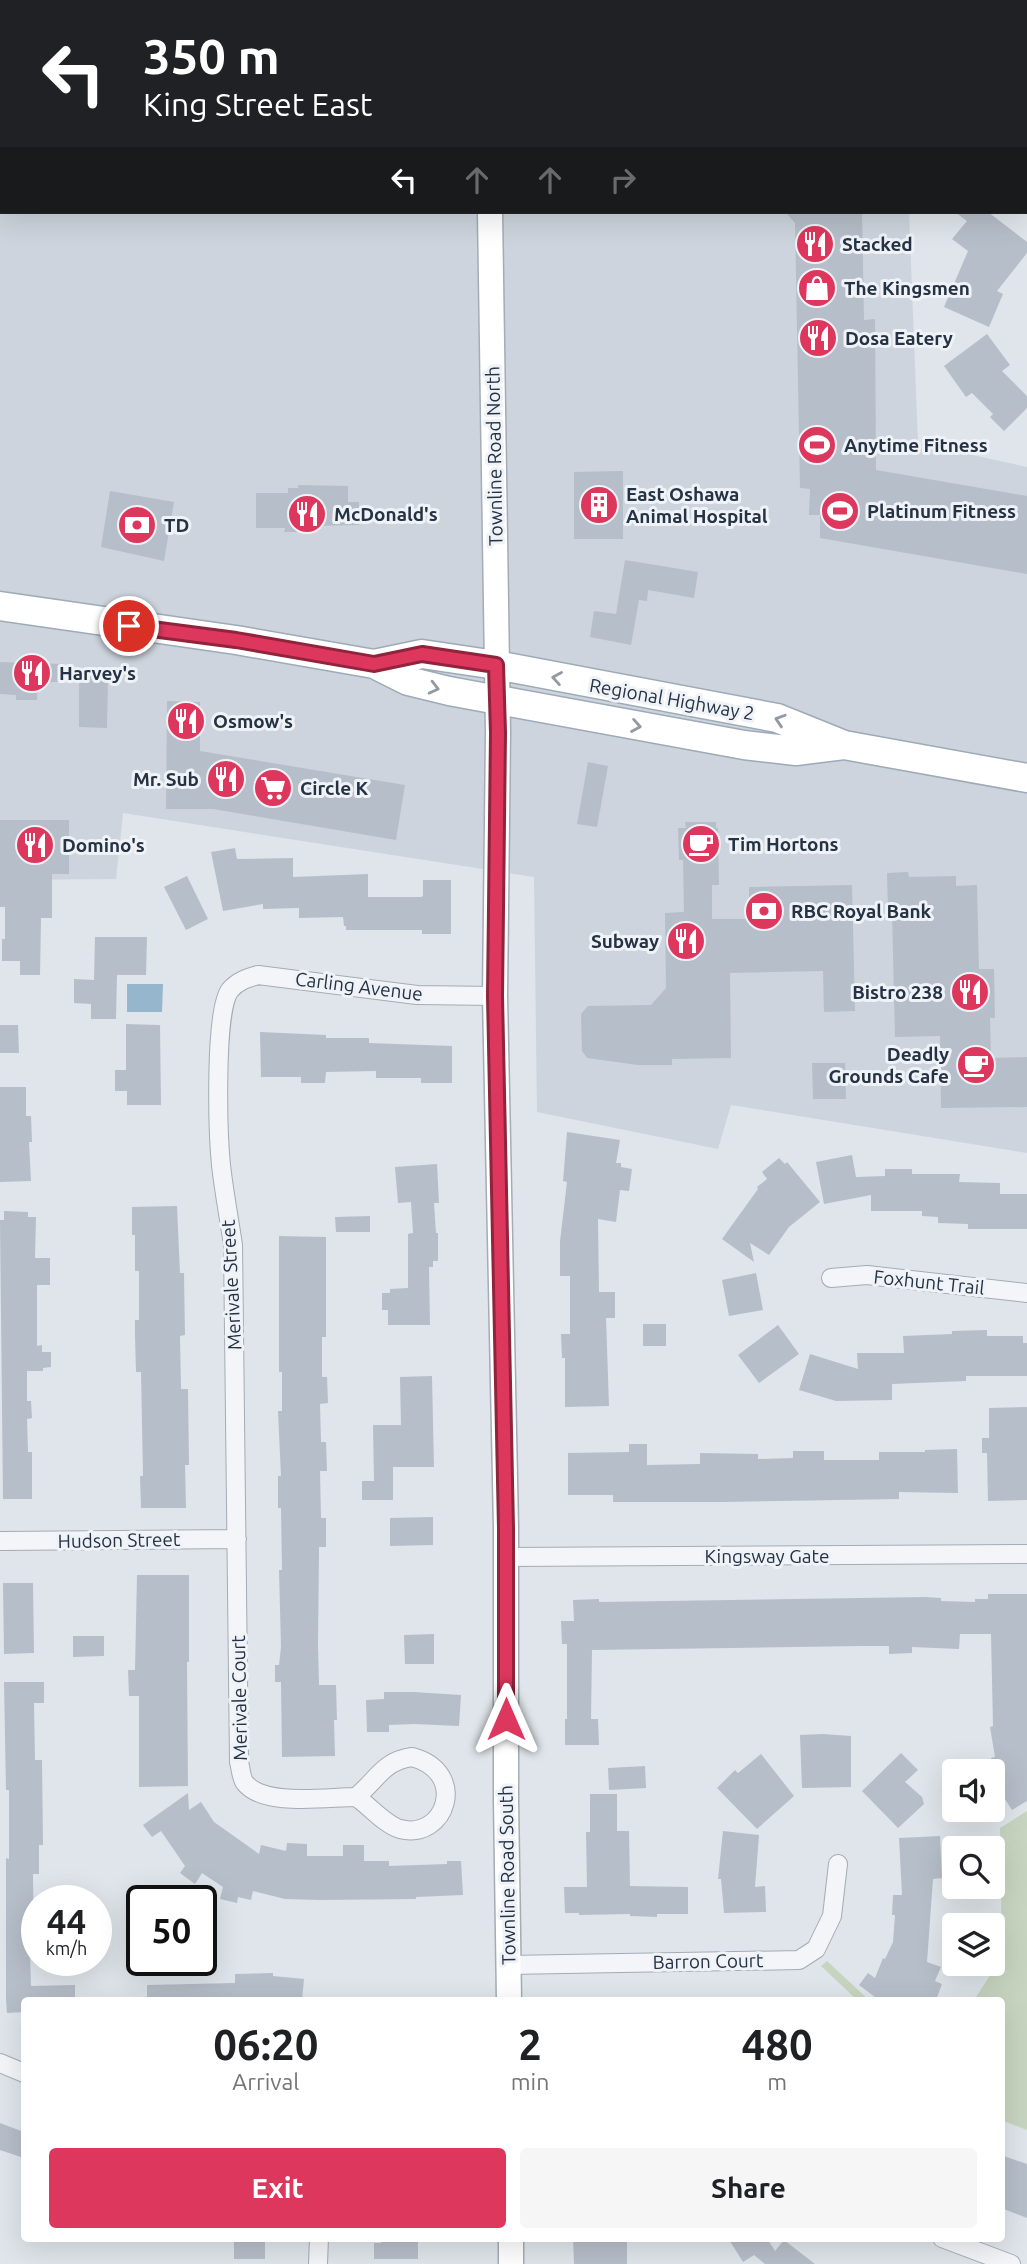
<!DOCTYPE html>
<style>
:root{--surface:#fff;--page:#f6f6f6;--text:#202124;--muted:#757577;--accent:#dd375d}
body{margin:0;font-family:Ubuntu,sans-serif;background:var(--page);color:var(--text);height:100vh;display:flex;flex-direction:column;font-size:26px;white-space:nowrap}
*{box-sizing:border-box;margin:0}
p{font-size:23px;color:var(--muted)}
.icon{flex:none;width:38px;height:38px;fill:none;stroke:currentColor;stroke-width:2;stroke-linecap:round;stroke-linejoin:round}
.map{position:relative;flex:1;overflow:hidden}
.sheet{position:absolute;left:21px;top:1997px;width:984px;height:245px;display:flex;flex-direction:column;background:var(--surface);border-radius:7px;box-shadow:0 7px 28px #0002}
.sheet>*{flex:none}
.banner{position:absolute;left:0px;top:0px;width:1027px;height:214px;box-shadow:0 7px 28px #0002;background:#202124;color:#fff;overflow:hidden}
.fabs{position:absolute;left:942px;top:1759px;display:grid;gap:14px}
.fabs a{display:grid;place-items:center;width:63px;height:63px;border-radius:7px;background:var(--surface);box-shadow:0 7px 28px #0002;font-size:35px}
.speed{position:absolute;left:21px;top:1885px;display:flex;gap:14px;font-size:35px;font-weight:700;text-align:center}
.speed>*{display:grid;place-content:center;width:91px;height:91px;border-radius:50%;background:var(--surface);box-shadow:0 7px 28px #0002;line-height:1}
.speed small{font-size:18px;font-weight:400}
.speed .limit{border:4px solid #111;border-radius:10px;background:#fff;color:#111}
.pin{position:absolute;display:grid;place-items:center;width:60px;height:60px;color:#fff;margin:-30px;border:4px solid #fff;border-radius:50%;box-shadow:0 2px 7px #0007}
.me{position:absolute;width:77px;margin:-38px;rotate:0deg;stroke-linejoin:round;filter:drop-shadow(0 0 5px #0008)}
.turn{display:flex;align-items:center;gap:24px;height:147px;padding:0 28px;font-size:32px}
.turn .icon{width:91px;height:91px;stroke-width:2.5}
.turn b{display:block;font-size:49px;line-height:60px}
.lanes{display:flex;align-items:center;height:66px;padding:0 28px;background:#0003;justify-content:center;gap:35px;direction:ltr}
.lanes .off{opacity:.35}
.eta{display:flex;justify-content:space-evenly;align-items:center;height:119px;text-align:center}
.eta b{font-size:42px;font-weight:700;line-height:49px}
.primary-button{display:flex;gap:14px;margin-top:auto;padding:14px 28px}
.primary-button a{flex:1;height:80px;border-radius:7px;background:var(--accent);color:#fff;font-size:28px;font-weight:700;line-height:80px;text-align:center}
.primary-button a+a{background:var(--page);color:var(--text)}
.map>svg:first-child{display:block}
.built{fill:#cdd4dd}
.green{fill:#c7d5c0}
.water{fill:#96b6ce}
.building{fill:#b6bec9}
.lines{fill:none;stroke-linecap:round;stroke-linejoin:round}
.minor-casing{stroke:#a4acb5;stroke-width:20}
.secondary-casing{stroke:#a4acb5;stroke-width:27}
.primary-casing{stroke:#9daab7;stroke-width:31}
.minor{stroke:#f3f5f8;stroke-width:18}
.secondary{stroke:#fff;stroke-width:24}
.primary{stroke:#fff;stroke-width:28}
.oneway{stroke:#9299a2}
.route-casing{stroke:#90243c;stroke-width:18}
.route{stroke:#dd375d;stroke-width:12}
.labels{text-anchor:middle;stroke-width:6;stroke-linejoin:round;paint-order:stroke}
.poi-label{font-size:19px;font-weight:bold;fill:#263344;stroke:#eff3f7;text-anchor:start}
.street-label{font-size:19px;fill:#263344;stroke:#eff3f7}
</style>
<div class="map">
<svg width="1027" height="2264" viewBox="0 0 1027 2264">
<rect width="100%" height="100%" fill="#dfe5ea"/>
<!-- built -->
<path class="built" d="M307,0H900L901,2H302Z
M0,51H2V212H909L918,443L1027,467V1153L731,1105L718,1149L537,1112L534,877L123,813L116,879L0,880Z"/>
<!-- green -->
<path class="green" d="M0,0H156L151,2H2V18H0Z
M1027,1811V2130L1001,2120V2000H974L1002,1957L1000,1828Z
M827,1961L869,2000H857L821,1966Z"/>
<!-- water -->
<path class="water" d="M127,984H163L162,1012H127Z"/>
<!-- building -->
<path class="building" d="M785,212H862L864,320L875,319L876,470L1027,496V574L820,538V515H809L810,489L800,488L795,223Z
M955,212H988L1027,242V253L997,291L1003,294L989,327L944,307L968,251L952,239L967,221Z
M987,334L1010,365L1002,371L1027,396V408L1004,431L990,417L993,414L972,393L966,397L944,366Z
M623,471V539H574V472Z
M298,485L348,486V502H359V525L308,526L309,532H284L285,528H256V493H288V488H298Z
M110,491L174,502L164,561L101,547Z
M625,560L698,572L694,598L648,590L647,601L639,600L631,645L590,637L594,611L616,614Z
M0,662L64,664V682H38L37,700H16V695L0,694Z
M79,666L90,676H108L107,728L79,727Z
M167,701L200,702V751L405,785L396,840L213,809H166Z
M588,762L608,766L597,827L577,824Z
M0,820H69V874H52V918H41L40,975H20V961H2V939H5V907H0Z
M685,822H716V828H718L719,885H712V919H749V887L852,885L855,1011L824,1012L823,971L730,973L731,1058L672,1059V1065H638L587,1058L582,1051L581,1014L588,1006L651,1005L666,988L665,913L684,912L683,860H679L678,828H686Z
M235,848L237,859L293,858V877L368,874V897H421L423,896V880H451V934H422V930H346V926H344L343,917L299,918V908L263,909V904L223,911L211,852Z
M908,872L909,877L956,876V886L977,885L979,969H994L995,1018H990L991,1058L1027,1057V1107L941,1108L940,1036L895,1037L892,912H888L887,873Z
M187,876L208,919L186,930L164,887Z
M95,937H147L146,975H117L116,1019H91V1004L74,1003V979L94,980Z
M126,1024L160,1025L161,1105H127V1091H115V1070H126Z
M0,1025H18L19,1053H0Z
M260,1032L326,1035V1038H369V1043L452,1046V1083H421V1078H376V1071L326,1072L325,1083H301V1077H261Z
M812,1063H845L846,1099H813Z
M0,1087H26V1116H31L32,1142H29L31,1181L0,1182Z
M567,1132L620,1140L616,1163H621V1167L632,1169L629,1191L620,1190L616,1222L598,1219L599,1292H615V1318H606L609,1406L565,1407V1358H562L561,1334H570V1276H560V1241L567,1182L563,1181Z
M852,1155L856,1177L885,1176V1169H912V1174H960L959,1182L1000,1183V1194H1027V1229H968V1224L938,1223V1217L922,1216V1211H871V1195L824,1204L816,1162Z
M779,1158L785,1164L787,1162L820,1202L789,1227L769,1255L750,1243L754,1262L722,1239L758,1189L757,1187L767,1179L762,1172Z
M437,1164L439,1203H434L436,1233H438V1261H433V1267H429L430,1325H388V1310H382V1293H390V1289L408,1288V1234L413,1233L411,1202L398,1203L395,1167Z
M177,1206L180,1273H184L185,1335L180,1336L181,1389H188L189,1465H185L186,1508H141L140,1476H143L141,1372H136L135,1336V1320H139V1271H135V1235H132V1207Z
M4,1211L28,1212V1217H36L35,1258H50V1285H37V1346L42,1345V1352H51V1367L43,1368V1371H27V1401H31L32,1418L27,1419L28,1452H32V1499H3L0,1220H4Z
M370,1216V1232H336L335,1217Z
M279,1236L326,1237V1337H322V1377H327L328,1403L320,1404L321,1442H326L327,1471H320L321,1518H326V1547H319L318,1646L319,1685H336L337,1720H334L335,1756L282,1757L281,1682H275V1665H279L281,1647L279,1570H282L281,1508H278V1476H281L278,1411H282V1372H279Z
M756,1273L763,1310L729,1316L722,1280Z
M643,1324H666V1346H643Z
M778,1325L799,1354L759,1383L738,1355Z
M987,1330V1336H1023V1343H1027V1376H966V1381L892,1384V1400L836,1401L799,1390L810,1354L858,1369L857,1353H904L903,1336L952,1334V1331Z
M432,1376L434,1467H393V1500H362V1481H374L373,1425H401L400,1377Z
M1027,1407V1500L988,1501L987,1453H982V1438H989V1408Z
M629,1444H647V1465L700,1464V1453L758,1454V1459L793,1458V1451H824V1460H879V1452H925V1450L957,1449L958,1493L899,1492V1499L721,1502H613V1495H568V1453L629,1452Z
M433,1517V1545L390,1546V1518Z
M137,1575H189V1662H187L188,1786L139,1787V1696H129L128,1670H135Z
M3,1583H33L34,1653L4,1654Z
M988,1594H1027V1801L1012,1810L996,1785L991,1758L995,1757L990,1727L993,1726L991,1634H960L959,1649L912,1647V1653L889,1654V1646H860L592,1650L591,1719H598L599,1745H565V1719H567V1644H562L561,1621H574L573,1600L599,1599V1602L925,1597L941,1598V1601L975,1602V1599H988Z
M434,1634V1664H405L404,1635Z
M73,1636H104V1656L73,1657Z
M4,1682H44V1703H34L35,1760H42L43,1845H39V1874H33L34,1953H30L31,1986L75,1985V2000H24V2012L7,2013L6,2000V1858L9,1859V1790H6Z
M384,1692H414L461,1695L459,1726L414,1724L389,1725V1732H367L366,1700L384,1699Z
M823,1734L851,1736V1787L802,1788L800,1735Z
M901,1753L918,1770L905,1782L922,1797L924,1804L898,1828L862,1791Z
M761,1754L794,1796L757,1829L717,1788L735,1770L738,1773Z
M645,1766L646,1788L609,1790L608,1768Z
M188,1793L189,1810L201,1802L214,1822L259,1854L261,1845L286,1851L287,1843L307,1844V1856H343V1845H364V1861H389V1866L447,1864V1861H461L463,1895L416,1897V1899L319,1900L285,1899L253,1891L251,1900L238,1897L237,1903L220,1899L223,1887L202,1873L195,1884L180,1873L185,1866L161,1831L152,1837L143,1825Z
M590,1794H617V1831H629L630,1886L688,1887V1914H657V1917L630,1916V1914L579,1915V1913H565L564,1887H587L586,1832H590Z
M723,1831L759,1835L755,1887L765,1886L766,1912L724,1913L721,1879H718Z
M940,1836L942,1878L933,1879L927,1962L941,1967L935,1981L942,1984L936,2000H879L859,1985L868,1973L875,1978L883,1958L885,1959L893,1942L895,1915H892L893,1895H902L899,1838Z
M273,1973V1976L304,1979L302,2000H147V1985L235,1983V1974Z
M0,2123L24,2132V2158L0,2150Z
M1001,2155L1027,2164V2218L1001,2208Z
M234,2238H265V2259H234Z
M381,2238L418,2239V2259H374V2243H381Z
M573,2238H627V2264H574Z
M728,2238H767L775,2251L784,2240L815,2264H765L754,2255L743,2262Z"/>
<g class="lines">
<defs>
<path id="minor" d="M831,1278L867,1275L1027,1293
M0,1541L237,1539
M506,1557L1027,1554
M412,1757C469,1772 446,1841 400,1829C384,1824 370,1806 356,1797C377,1780 383,1761 412,1757Z
M356,1797C327,1797 264,1807 245,1783C241,1778 241,1769 239,1762L233,1245C229,1218 224,1192 221,1165C218,1135 214,1011 230,990C238,981 247,978 258,975L417,995L495,996
M508,1965L799,1960L816,1949L832,1916L838,1864
M0,2063L24,2073
M942,2238L1011,2264
M318,2264L319,2238"/>
<path id="secondary" d="M488,0V2
M490,212L498,733L495,996L506,1528V1800L509,2000
M511,2238V2264"/>
<path id="primary" d="M0,606L236,640L374,664L408,681L449,691L744,745L796,751L844,745
M374,664L422,654L496,665L777,718L844,745L1027,778"/>
</defs>
<!-- minor casing -->
<use href="#minor" class="minor-casing"/>
<!-- secondary casing -->
<use href="#secondary" class="secondary-casing"/>
<!-- primary casing -->
<use href="#primary" class="primary-casing"/>
<!-- minor -->
<use href="#minor" class="minor"/>
<!-- secondary -->
<use href="#secondary" class="secondary"/>
<!-- primary -->
<use href="#primary" class="primary"/>
</g>
<!-- one-way arrows -->
<defs><path id="oneway-chevron" d="M-2-3.5L2.5 0L-2 3.5" fill="none" stroke-width="1.6" stroke-linecap="round" stroke-linejoin="round" transform="scale(1.75)"/></defs>
<g class="oneway">
<use href="#oneway-chevron" transform="translate(557 678) rotate(-170)"/>
<use href="#oneway-chevron" transform="translate(434 688) rotate(14)"/>
<use href="#oneway-chevron" transform="translate(780 720) rotate(-162)"/>
<use href="#oneway-chevron" transform="translate(636 726) rotate(10)"/>
</g>
<g class="lines">
<defs>
<path id="route" d="M129,626L236,640L374,664L422,654L496,665L498,733L495,996L506,1528V1719"/>
</defs>
<!-- route casing -->
<use href="#route" class="route-casing"/>
<!-- route -->
<use href="#route" class="route"/>
</g>
<!-- icons -->
<defs>
<symbol id="restaurant-disc" viewBox="-11 -11 22 22"><circle r="9.5" fill="#dd375d" stroke="#eff3f7"/><path d="M-5-6h1v4h1v-4h1v4h1v-4h1v5L-1.5 .5V6h-2V.5L-5-1ZM5-6V6H3V1.5H1.5Q1.5-4 5-6Z" fill="#fff"/></symbol>
<symbol id="shop-disc" viewBox="-11 -11 22 22"><circle r="9.5" fill="#dd375d" stroke="#eff3f7"/><path d="M-5-2.5h2.3a2.7 3.5 0 0 1 5.4 0H5L5.5 6h-11ZM-1.5-2.5h3a1.5 2.3 0 0 0-3 0Z" fill="#fff"/></symbol>
<symbol id="stadium-disc" viewBox="-11 -11 22 22"><circle r="9.5" fill="#dd375d" stroke="#eff3f7"/><path d="M0-5a6.5 5 0 1 0 0 10a6.5 5 0 1 0 0-10ZM-3.5-1.8h7v3.6h-7Z" fill="#fff"/></symbol>
<symbol id="building-disc" viewBox="-11 -11 22 22"><circle r="9.5" fill="#dd375d" stroke="#eff3f7"/><path d="M-4-6H4V6H1V3H-1V6H-4ZM-2.5-4.3h1.7v1.8h-1.7ZM.8-4.3h1.7v1.8H.8ZM-2.5-1h1.7V.8h-1.7ZM.8-1h1.7V.8H.8Z" fill="#fff"/></symbol>
<symbol id="bank-disc" viewBox="-11 -11 22 22"><circle r="9.5" fill="#dd375d" stroke="#eff3f7"/><path d="M-6-4H6V4H-6ZM0-2.3a2.3 2.3 0 1 0 0 4.6a2.3 2.3 0 1 0 0-4.6Z" fill="#fff"/></symbol>
<symbol id="supermarket-disc" viewBox="-11 -11 22 22"><circle r="9.5" fill="#dd375d" stroke="#eff3f7"/><path d="M-6-5.5h2.5l.6 2H6L4.5 2H-2.5L-4.4-4H-6ZM-1.5 3.2a1.3 1.3 0 1 0 .1 0ZM3 3.2a1.3 1.3 0 1 0 .1 0Z" fill="#fff"/></symbol>
<symbol id="cafe-disc" viewBox="-11 -11 22 22"><circle r="9.5" fill="#dd375d" stroke="#eff3f7"/><path d="M-5.5-4.5H6V0H3Q3 3.5 0 3.5H-2.5Q-5.5 3.5-5.5 0ZM3-3.2v2h1.7v-2ZM-6 4.5H4V6H-6Z" fill="#fff"/></symbol>
</defs>
<g fill-rule="evenodd">
<use href="#restaurant-disc" x="793" y="222" width="44" height="44"/>
<use href="#shop-disc" x="795" y="266" width="44" height="44"/>
<use href="#restaurant-disc" x="796" y="316" width="44" height="44"/>
<use href="#stadium-disc" x="795" y="423" width="44" height="44"/>
<use href="#building-disc" x="577" y="483" width="44" height="44"/>
<use href="#stadium-disc" x="818" y="489" width="44" height="44"/>
<use href="#restaurant-disc" x="285" y="492" width="44" height="44"/>
<use href="#bank-disc" x="115" y="503" width="44" height="44"/>
<use href="#restaurant-disc" x="10" y="651" width="44" height="44"/>
<use href="#restaurant-disc" x="164" y="699" width="44" height="44"/>
<use href="#restaurant-disc" x="204" y="757" width="44" height="44"/>
<use href="#supermarket-disc" x="251" y="766" width="44" height="44"/>
<use href="#cafe-disc" x="679" y="822" width="44" height="44"/>
<use href="#restaurant-disc" x="13" y="823" width="44" height="44"/>
<use href="#bank-disc" x="742" y="889" width="44" height="44"/>
<use href="#restaurant-disc" x="664" y="919" width="44" height="44"/>
<use href="#restaurant-disc" x="948" y="970" width="44" height="44"/>
<use href="#cafe-disc" x="954" y="1043" width="44" height="44"/>
</g>
<g class="labels">
<!-- poi labels -->
<g class="poi-label">
<text x="842" y="251">Stacked</text>
<text x="844" y="295">The Kingsmen</text>
<text x="845" y="345">Dosa Eatery</text>
<text x="844" y="452">Anytime Fitness</text>
<text x="626" y="501">East Oshawa<tspan x="626" dy="22">Animal Hospital</tspan></text>
<text x="867" y="518">Platinum Fitness</text>
<text x="334" y="521">McDonald's</text>
<text x="164" y="532">TD</text>
<text x="59" y="680">Harvey's</text>
<text x="213" y="728">Osmow's</text>
<text x="199" y="786" text-anchor="end">Mr. Sub</text>
<text x="300" y="795">Circle K</text>
<text x="728" y="851">Tim Hortons</text>
<text x="62" y="852">Domino's</text>
<text x="791" y="918">RBC Royal Bank</text>
<text x="659" y="948" text-anchor="end">Subway</text>
<text x="943" y="999" text-anchor="end">Bistro 238</text>
<text x="949" y="1061" text-anchor="end">Deadly<tspan x="949" dy="22">Grounds Cafe</tspan></text>
</g>
<!-- street labels -->
<g class="street-label">
<text transform="translate(494 456) rotate(-91)" y="7">Townline Road North</text>
<text transform="translate(672 699) rotate(10)" y="7">Regional Highway 2</text>
<text transform="translate(359 986) rotate(7)" y="7">Carling Avenue</text>
<text transform="translate(929 1282) rotate(6)" y="7">Foxhunt Trail</text>
<text transform="translate(231 1285) rotate(-93)" y="7">Merivale Street</text>
<text transform="translate(119 1540) rotate(-1)" y="7">Hudson Street</text>
<text x="767" y="1563">Kingsway Gate</text>
<text transform="translate(239 1698) rotate(-91)" y="7">Merivale Court</text>
<text transform="translate(507 1875) rotate(-91)" y="7">Townline Road South</text>
<text transform="translate(708 1961) rotate(-1)" y="7">Barron Court</text>
</g>
</g>
</svg>
<div class="fabs">
<a><svg class="icon" aria-label="sound" viewBox="0 0 24 24"><path d="M4 9h4l5-4v14l-5-4H4zM17 9q2 3 0 6"/></svg></a>
<a><svg class="icon" aria-label="search" viewBox="0 0 24 24"><circle cx="10" cy="10" r="6"/><path d="M15 15l6 6"/></svg></a>
<a><svg class="icon" aria-label="layers" viewBox="0 0 24 24"><path d="M12 4l9 5-9 5-9-5zM3 14l9 5 9-5"/></svg></a>
</div>
<div class="speed"><div>44<small>km/h</small></div><div class="limit">50</div></div>
<div class="pin" style="left:129px;top:626px;background:#d93025"><svg class="icon" aria-label="arrive" viewBox="0 0 24 24"><path d="M6 21V4h12l-3 4 3 4H6"/></svg></div>
<svg class="me" style="left:506px;top:1719px" viewBox="-20 -20 40 40"><path d="M0-17L14 15 0 8-14 15z" fill="#dd375d" stroke="#fff" stroke-width="4"/></svg>
<div class="banner">
<div class="turn"><svg class="icon" aria-label="left" viewBox="0 0 24 24"><path d="M17 20v-9H6M10 6l-5 5 5 5"/></svg><div><b>350 m</b>King Street East</div></div>
<div class="lanes"><svg class="icon" aria-label="left" viewBox="0 0 24 24"><path d="M17 20v-9H6M10 6l-5 5 5 5"/></svg><svg class="icon off" aria-label="ahead" viewBox="0 0 24 24"><path d="M12 20V5M6 11l6-6 6 6"/></svg><svg class="icon off" aria-label="ahead" viewBox="0 0 24 24"><path d="M12 20V5M6 11l6-6 6 6"/></svg><svg class="icon off" aria-label="right" viewBox="0 0 24 24"><path d="M7 20v-9h11M14 6l5 5-5 5"/></svg></div>
</div>
<section class="sheet">
<div class="eta">
<div><b>06:20</b><p>Arrival</p></div>
<div><b>2</b><p>min</p></div>
<div><b>480</b><p>m</p></div>
</div>
<div class="primary-button"><a>Exit</a><a>Share</a></div>
</section>
</div>
